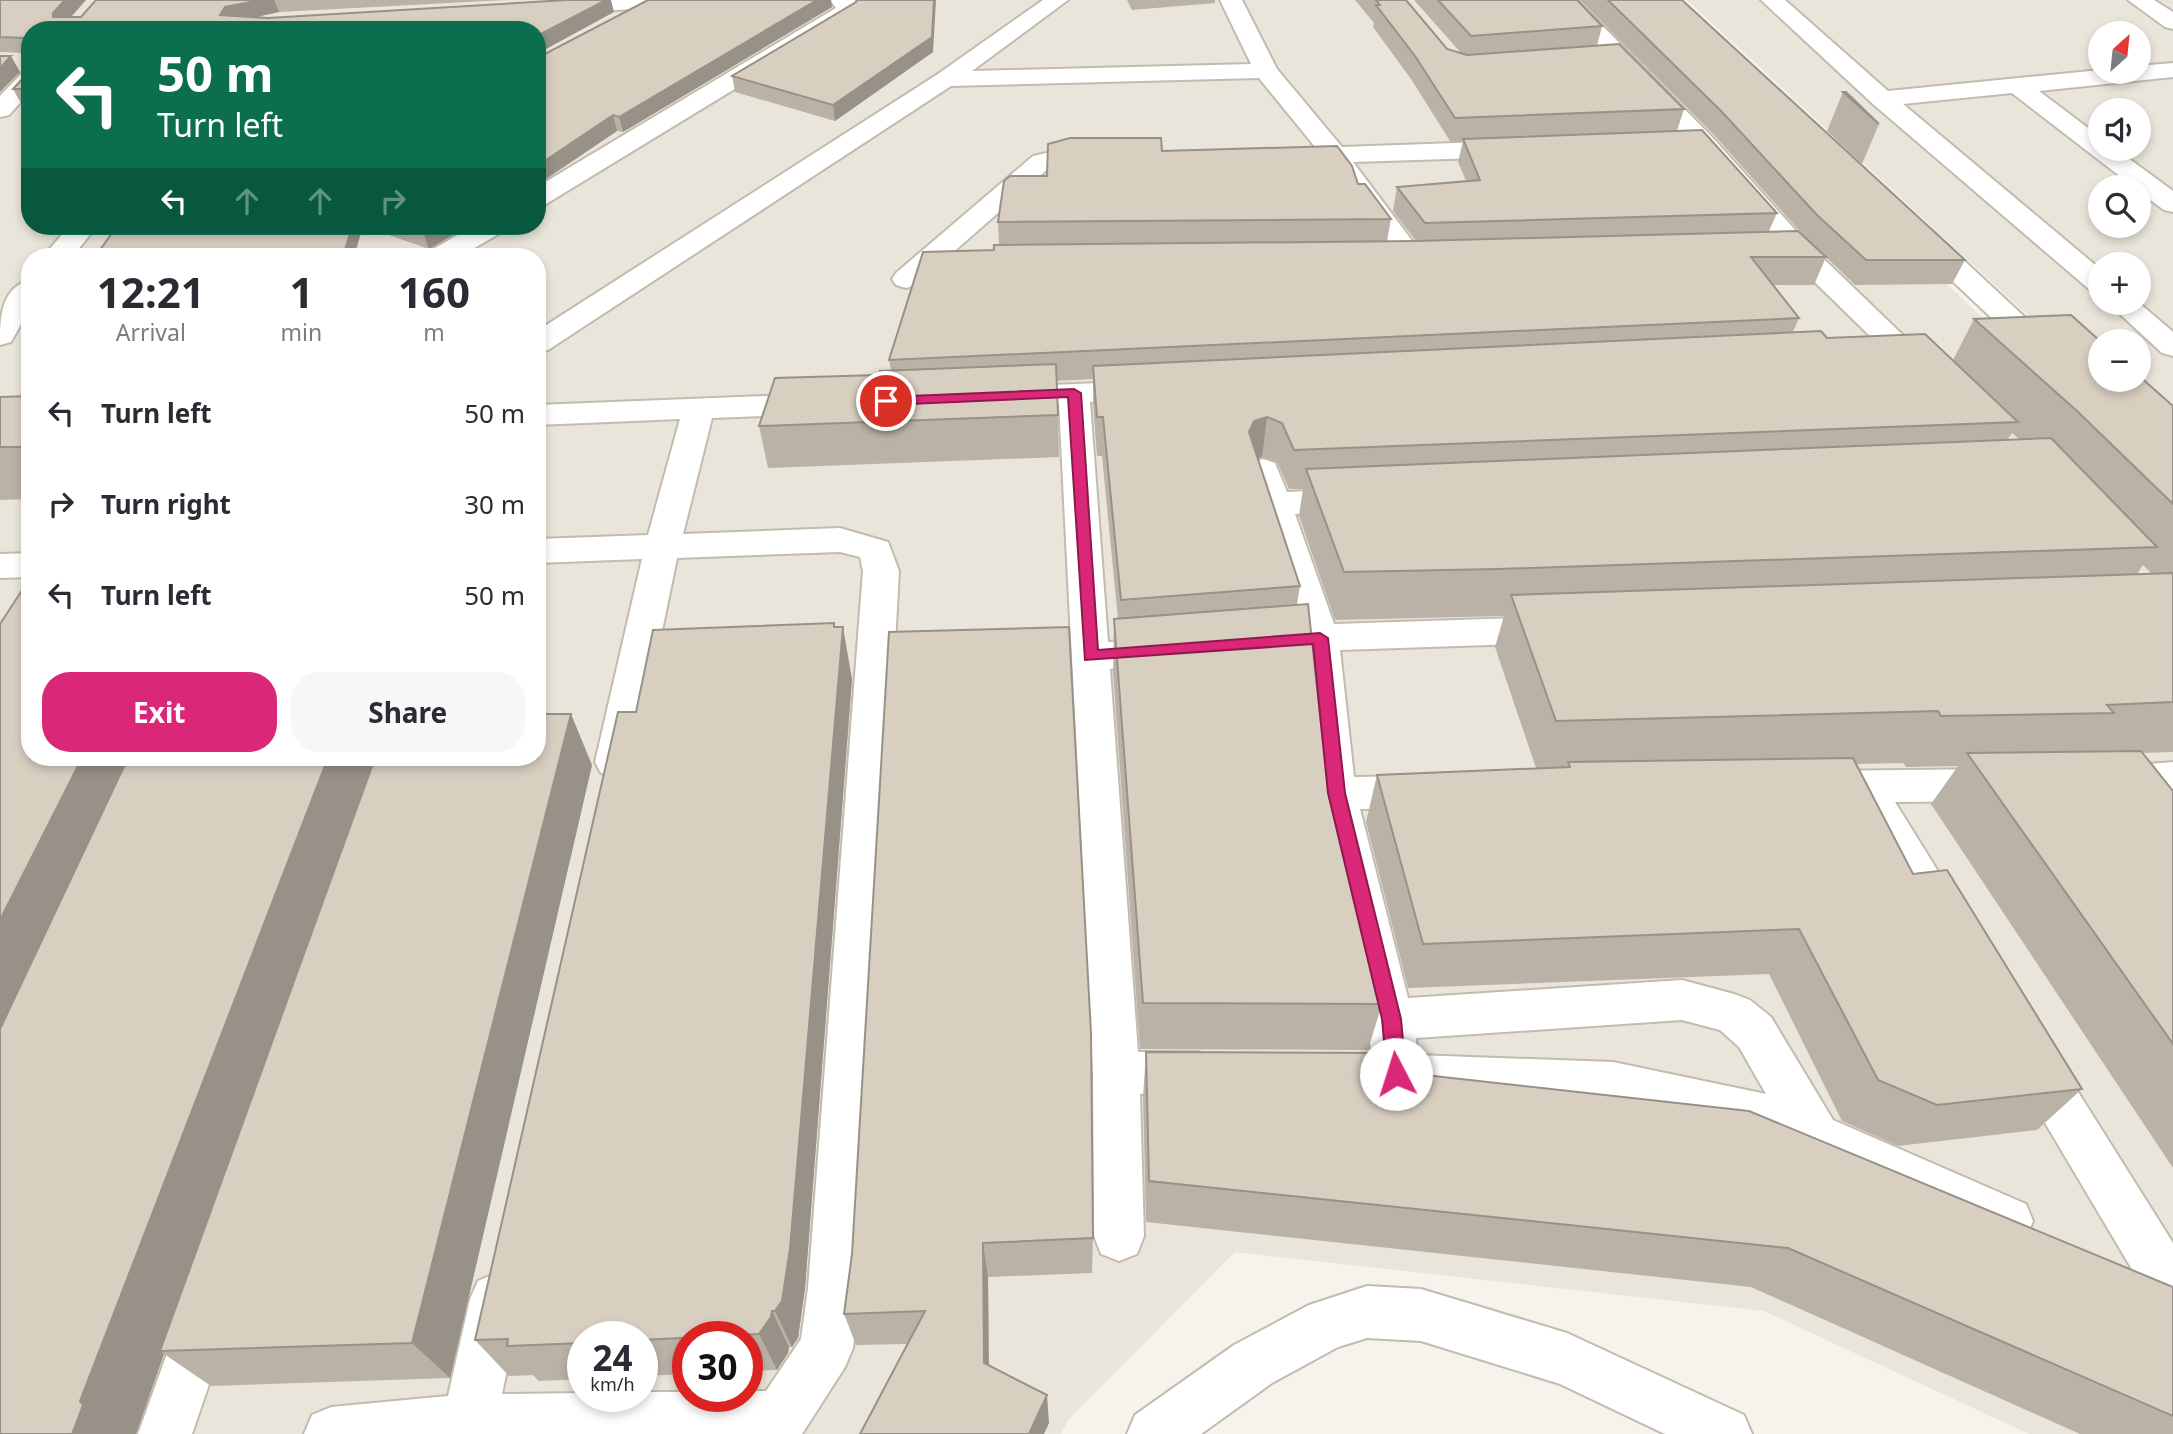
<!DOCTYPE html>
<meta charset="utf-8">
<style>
:root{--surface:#fff;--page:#f7f7f7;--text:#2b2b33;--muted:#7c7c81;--accent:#db2777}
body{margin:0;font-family:"Noto Sans",sans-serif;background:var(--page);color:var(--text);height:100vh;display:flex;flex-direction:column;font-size:26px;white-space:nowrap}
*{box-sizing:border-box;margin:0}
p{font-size:23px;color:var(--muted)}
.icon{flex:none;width:38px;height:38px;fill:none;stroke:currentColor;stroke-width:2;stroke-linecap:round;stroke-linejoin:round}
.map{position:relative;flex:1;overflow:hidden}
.panel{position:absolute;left:21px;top:248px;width:525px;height:518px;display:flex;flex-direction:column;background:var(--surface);border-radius:28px;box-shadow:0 4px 10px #0003}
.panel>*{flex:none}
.top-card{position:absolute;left:21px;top:21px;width:525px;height:214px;border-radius:28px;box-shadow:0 4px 10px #0003;background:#0b6e4f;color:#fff;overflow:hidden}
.needle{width:46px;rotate:27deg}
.tools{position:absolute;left:2088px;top:21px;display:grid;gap:14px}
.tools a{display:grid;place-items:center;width:63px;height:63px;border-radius:50%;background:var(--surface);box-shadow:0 4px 10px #0003;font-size:35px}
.speed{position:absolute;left:567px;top:1321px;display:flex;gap:14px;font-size:35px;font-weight:700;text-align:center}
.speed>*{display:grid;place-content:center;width:91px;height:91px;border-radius:50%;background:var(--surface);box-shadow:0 4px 10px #0003;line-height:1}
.speed small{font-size:18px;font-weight:400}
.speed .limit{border:10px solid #d22;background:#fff;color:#111}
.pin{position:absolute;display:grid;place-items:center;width:60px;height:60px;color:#fff;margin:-30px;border:4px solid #fff;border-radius:50%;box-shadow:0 2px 7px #0007}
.me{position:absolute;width:77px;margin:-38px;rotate:355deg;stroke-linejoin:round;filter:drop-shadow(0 0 5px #0008)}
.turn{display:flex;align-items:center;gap:24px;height:147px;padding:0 21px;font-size:32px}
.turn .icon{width:91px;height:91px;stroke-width:2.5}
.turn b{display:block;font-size:49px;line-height:60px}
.lanes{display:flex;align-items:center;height:66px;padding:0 21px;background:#0003;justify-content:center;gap:35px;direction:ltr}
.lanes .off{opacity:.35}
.eta{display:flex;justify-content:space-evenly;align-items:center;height:119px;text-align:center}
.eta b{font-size:42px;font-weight:700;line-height:49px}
.button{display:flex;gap:14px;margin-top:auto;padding:14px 21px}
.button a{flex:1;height:80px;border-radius:28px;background:var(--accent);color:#fff;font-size:28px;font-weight:700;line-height:80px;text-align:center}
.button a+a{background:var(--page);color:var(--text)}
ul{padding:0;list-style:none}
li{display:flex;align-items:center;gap:21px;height:91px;padding:0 21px}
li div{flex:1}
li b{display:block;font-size:26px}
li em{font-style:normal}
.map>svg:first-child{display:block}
.residential{fill:#eae5da;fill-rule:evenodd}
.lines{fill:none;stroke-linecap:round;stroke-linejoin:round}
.minor-casing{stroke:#c2bbae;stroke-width:4}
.minor{fill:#fff;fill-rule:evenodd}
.wall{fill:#bab2a6;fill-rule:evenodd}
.shaded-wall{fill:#979187}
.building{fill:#d8cfc1;stroke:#979187;stroke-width:2}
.route{fill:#db2777;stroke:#8e194d;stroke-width:2}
</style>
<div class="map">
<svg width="2173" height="1434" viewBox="0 0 2173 1434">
<rect width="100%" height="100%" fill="#f6f3ec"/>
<!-- residential -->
<path class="residential" d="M0,0H1645L2173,497V1434H2029L1764,1311L1235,1252L1068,1420L1061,1434H0ZM30,30H537V226H30ZM30,257H537V758H30ZM583,1337H642V1396H583ZM688,1337H747V1396H688Z
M1687,0H2173V450ZM2100,33H2138V72H2100ZM2100,110H2138V149H2100ZM2100,187H2138V226H2100ZM2100,264H2138V303H2100ZM2100,341H2138V380H2100Z"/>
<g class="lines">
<defs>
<path id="minor" d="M557,0H684L681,5L673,7L560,13L552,11L549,6Z
M830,0H855L859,10L856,15L546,204L537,206V187L836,8Z
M1043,0H1068L972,71L1251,64L1220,0H1242L1277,69L1342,147L1512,141L1521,144L1525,149L1521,154L1512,157L1353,162L1425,258L1421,264L1411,266L1401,264L1328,163L1283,161L1279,156L1283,151L1316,148L1259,78L951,86L548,350L537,353V331L938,74Z
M1554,0H1577L1712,137L1805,241L1934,365L1938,371L1934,377L1923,380L1912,377L1785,253L1694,147Z
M1761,0H1785L1888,91L2100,70L2138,72V66L2173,63V77L2039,91L2100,137V149H2116L2173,191V212L2164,210L2138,191V187H2134L2012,93L1903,104L2100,269V293L2090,290L1873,104Z
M2128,0H2154L2173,12V29L2165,27Z
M30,71V92L9,115L0,117V96L22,73Z
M1074,147L1108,150L1112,155L1108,160C1089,165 1069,164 1050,167L916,285L906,288L896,285L892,279L896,273L1033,156Z
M69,226H97L72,257H43Z
M473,226H506L502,232L459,257H426L430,251Z
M1920,227L1930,229L2058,348L2062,354L2058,360L2047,363L2036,360L1910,241L1906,235L1910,229Z
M30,280V308L11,342L0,345C0,319 0,288 30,280Z
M2138,302L2173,332V356L2162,353L2108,303Z
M1146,381L1157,383L1161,390L1157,397L1090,402L1108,642L1165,638L1178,642L1183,651L1178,660L1165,664L1110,669L1138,1052H1198L1215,1058L1221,1073L1215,1088L1198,1094H1140L1144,1236L1137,1254L1119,1261L1101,1254L1094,1236L1093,1073L1059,403L1003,405L992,403L987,396L992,389L1003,387Z
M817,394L828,397L833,404L828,411L817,414L712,418L683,534L840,528L888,542L899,571L860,1288L853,1348L845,1367L802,1434H304L312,1415L331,1407L448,1396L470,1299L478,1281L496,1273L514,1281L522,1299L502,1394L583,1393V1396H642V1392H688V1396H747V1391H766L801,1339L808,1288L863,571L860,557L840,552L677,558L635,762L629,773L615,777L601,773L595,762L642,559L537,563V539L648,535L680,419L537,425V405Z
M1263,459L1275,463L1287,492L1353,489L1365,492L1370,500L1365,508L1353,511L1295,514L1334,624L1552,617L1565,621L1570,630L1565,639L1552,643L1340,650L1354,777L1426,776L1440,781L1446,792L1440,803L1426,808L1360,809L1408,998L1682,980L1734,994L1750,1000L1771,1017L1833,1120L2026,1204L2033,1221L2026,1238L2008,1246L1799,1152L1784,1142L1613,1106L1370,1095L1353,1089L1347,1074L1353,1059L1371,1053L1368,1019L1316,793L1303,653L1259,656L1246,652L1241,643L1246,634L1259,630L1298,627L1247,470L1251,463ZM1682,1020L1720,1030L1739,1047L1766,1094L1613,1062L1417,1055L1416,1038Z
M30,553V577L0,578V554Z
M2173,762V794L2112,799L2098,794L2092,783L2098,772L2112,767Z
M1996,769L2010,774L2016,785L2010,796L1996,801L1895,802L1967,918L1960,931L1945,936L1930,931L1853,802L1815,803L1801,798L1795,787L1801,776L1815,771Z
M2035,1043L2051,1049L2173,1243V1316L2155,1308L2019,1079L2012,1064L2019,1049Z
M1367,1286L1421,1289L1567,1333L1744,1415L1752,1434H1665L1560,1384L1421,1341L1367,1338L1338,1347L1272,1383L1201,1434H1127L1135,1415L1234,1345L1309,1305Z
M205,1294L224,1301L231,1320L192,1434H138L186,1301Z"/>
</defs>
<!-- minor casing -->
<use href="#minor" class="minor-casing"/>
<!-- minor -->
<use href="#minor" class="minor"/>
</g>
<!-- wall -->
<path class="wall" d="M0,0H86L71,17H81L96,0H506L279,12L257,17L268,18L614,12L30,30V105H22L13,89L24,77V53L0,52Z
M648,0H831L832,7L623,132L617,131L537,185Z
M1127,0H1215V3L1132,10Z
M1355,0H1406L1447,49L1461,53L1414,0H1577L1602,26L1597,46L1684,109L1677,131L1777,213L1769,231L1804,236L1714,135L1580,0H1682L1965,260L1952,284L1855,285L1826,257L1814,285H1773L1799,318L1793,332L1953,360L1974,319L2173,406V752L2143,753L2173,791V1168L1931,804L1958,766L1906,767L1903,763L1856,764L1913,874L2082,1089L2037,1130L1898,1146L1842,1121L1769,974L1408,988L1366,822L1377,775L1536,768L1495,647L1504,616L1335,620L1299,516L1303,489H1289L1277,462L1262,457L1257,458L1300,586L1297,604L1323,743L1382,1004L1368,1050L1140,1049L1113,672L1114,619H1118L1102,456H1097L1093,404V379L1057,381L1059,457L768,468L759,426L891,370L889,360L999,245L998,222L1047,176L1162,151L1358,184L1391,219L1387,241H1416L1393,211L1397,187L1466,181L1458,162L1463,141H1450L1411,79L1373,27L1374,23ZM2012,433L2019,439L2007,440ZM2143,565L2151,573L2137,574Z
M933,52L835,121L735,92L732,76Z
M1843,92L1879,124L1862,164L1827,131Z
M117,226H468L429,249L363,226Z
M30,396V499L0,500V397Z
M834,623L852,679L805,1288L798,1338L792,1347H789L788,1353L777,1370L747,1371V1337H688V1374L642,1376V1337H583V1379L539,1381L533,1375L509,1376L475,1340L636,712Z
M889,632L1093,1238L1092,1273L988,1277L989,1366L1049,1423L907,1344L856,1345L844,1314L852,1254Z
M30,758L592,765L450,1378L211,1386L164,1354L136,1433L0,1434Z
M1146,1052L1398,1072L2173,1287V1434H2080L1751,1287L1146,1222L1143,1097Z"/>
<!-- shaded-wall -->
<path class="shaded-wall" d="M65,0H86L61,28L53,17V13Z
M261,0H274L279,12L231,22L220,15L225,7Z
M606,0H611L614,12L537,54V36Z
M817,0H831L832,7L623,132L619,117Z
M934,0H936L933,52L835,121L833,105Z
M11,56L20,72L0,92V68Z
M613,115L617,131L537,185V166Z
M352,226H363L354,257H343Z
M434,226H468L429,249L423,232Z
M1267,417L1262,457L1250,461L1249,432L1254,421Z
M834,623L840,657L843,627L852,679L805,1288L798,1338L792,1347L775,1311Z
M571,714L592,765L450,1378L412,1343Z
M82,758H145L0,1070V920Z
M328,758H376L160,1351L164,1354L136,1434H72L80,1401Z
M983,1243L988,1277L989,1394L984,1363Z
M772,1311L789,1347L788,1353L777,1370L759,1334Z
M1047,1395L1049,1423L1044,1434H1029Z"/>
<!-- building -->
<path class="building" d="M0,0H65L53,13V17H81L96,0H261L225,7L220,15L268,18L567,0H606L537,36V30H30V89H13L24,77V38L0,37Z
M648,0H817L619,117L613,115L537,166V58Z
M857,0H934L932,37L833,105L732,76L856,2Z
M1376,0H1406L1447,49L1467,55L1619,44L1684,109L1455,118L1415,56L1376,5H1380Z
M1438,0H1577L1602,26L1471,36Z
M1608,0H1682L1965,260H1866L1817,215L1722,112Z
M0,56H11L0,68Z
M1843,92H1846L1879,124Z
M1702,130L1777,213L1425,223L1397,187L1480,180L1463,139Z
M1070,138H1161L1162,151L1337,146L1352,166L1358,184H1365L1391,219L998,222L1004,181L1010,176H1047L1048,144Z
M117,226H352L343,257H95Z
M403,226H434L423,232Z
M1798,231L1826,257H1751L1799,318L889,360L923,252L994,250V245L1416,241Z
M2071,315L2100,341V380H2138V375L2173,406V504L2077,411L1974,319Z
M1821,331L1827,338L1925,334L2018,422L1294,450L1282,423L1267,417L1254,421L1249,432L1300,586L1121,600L1103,417H1097L1093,366Z
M1056,364L1058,415L759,426L775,378L879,375L880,371Z
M30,396V447H0V397Z
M2051,438L2157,547L1498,569L1344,572L1306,469Z
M2173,573V702L2107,705L2114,713L1941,716L1938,711L1556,721L1511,595Z
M30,578V758H82L0,920V624Z
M1308,604L1323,743L1378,970L1382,1004L1143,1003L1114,619Z
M834,623V627H843L790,1249L782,1301L775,1311H772L771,1317L759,1334L642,1340V1337H583V1343L507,1346L508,1339L475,1340L618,712H636L653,630Z
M1069,627L1091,1033L1093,1238L983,1243L984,1363L1047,1395L1029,1434H860L925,1311L844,1314L852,1254L889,632Z
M537,714H571L412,1343L160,1351L375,758H537Z
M2141,751L2173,791V1044L1967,753Z
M128,758H328L80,1401L83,1405L72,1434H0V1029Z
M1853,758L1913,874L1947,870L2082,1089L1937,1105L1878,1080L1799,929L1423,944L1377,775L1570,767L1568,762Z
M1146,1052L1394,1053L1398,1072L1749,1111L2173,1287V1416L1788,1248L1149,1181Z"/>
<!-- route -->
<path class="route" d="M1074,389L1081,393L1098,650L1320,633L1328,638L1345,793L1401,1019L1406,1074L1403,1080L1396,1083L1389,1080L1387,1074L1382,1019L1328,793L1313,644L1085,660L1068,397L886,405L880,401L886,397Z"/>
</svg>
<div class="tools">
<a><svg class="needle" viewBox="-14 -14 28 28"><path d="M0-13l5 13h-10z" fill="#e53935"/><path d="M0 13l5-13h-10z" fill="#7c7c81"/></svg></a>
<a><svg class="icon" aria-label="sound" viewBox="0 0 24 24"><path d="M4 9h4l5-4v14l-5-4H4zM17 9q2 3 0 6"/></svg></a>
<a><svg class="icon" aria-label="search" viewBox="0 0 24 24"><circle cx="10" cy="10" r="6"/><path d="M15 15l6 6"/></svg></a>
<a>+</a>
<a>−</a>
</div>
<div class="speed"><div>24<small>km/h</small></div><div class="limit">30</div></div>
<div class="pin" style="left:886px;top:401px;background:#d93025"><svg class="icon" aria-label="arrive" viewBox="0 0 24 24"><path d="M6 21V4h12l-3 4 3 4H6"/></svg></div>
<svg class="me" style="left:1396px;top:1074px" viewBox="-20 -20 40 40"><circle r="19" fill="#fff"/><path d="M0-13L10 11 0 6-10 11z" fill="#db2777"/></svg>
<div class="top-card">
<div class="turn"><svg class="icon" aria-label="left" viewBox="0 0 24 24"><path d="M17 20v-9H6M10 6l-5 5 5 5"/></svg><div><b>50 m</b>Turn left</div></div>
<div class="lanes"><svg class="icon" aria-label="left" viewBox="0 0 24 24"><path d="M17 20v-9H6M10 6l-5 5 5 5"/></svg><svg class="icon off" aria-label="ahead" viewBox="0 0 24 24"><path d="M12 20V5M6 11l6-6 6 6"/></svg><svg class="icon off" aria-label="ahead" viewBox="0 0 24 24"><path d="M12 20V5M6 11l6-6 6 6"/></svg><svg class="icon off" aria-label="right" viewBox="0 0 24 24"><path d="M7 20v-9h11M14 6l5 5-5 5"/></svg></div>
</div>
<section class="panel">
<div class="eta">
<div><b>12:21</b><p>Arrival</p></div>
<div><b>1</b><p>min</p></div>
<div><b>160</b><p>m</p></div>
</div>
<ul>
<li><svg class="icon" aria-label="left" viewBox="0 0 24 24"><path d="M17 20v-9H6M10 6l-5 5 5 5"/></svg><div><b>Turn left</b></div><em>50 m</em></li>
<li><svg class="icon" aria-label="right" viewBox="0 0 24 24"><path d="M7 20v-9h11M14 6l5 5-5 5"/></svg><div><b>Turn right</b></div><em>30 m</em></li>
<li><svg class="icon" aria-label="left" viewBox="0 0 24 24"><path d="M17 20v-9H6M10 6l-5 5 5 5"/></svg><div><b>Turn left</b></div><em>50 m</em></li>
</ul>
<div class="button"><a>Exit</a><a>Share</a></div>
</section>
</div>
